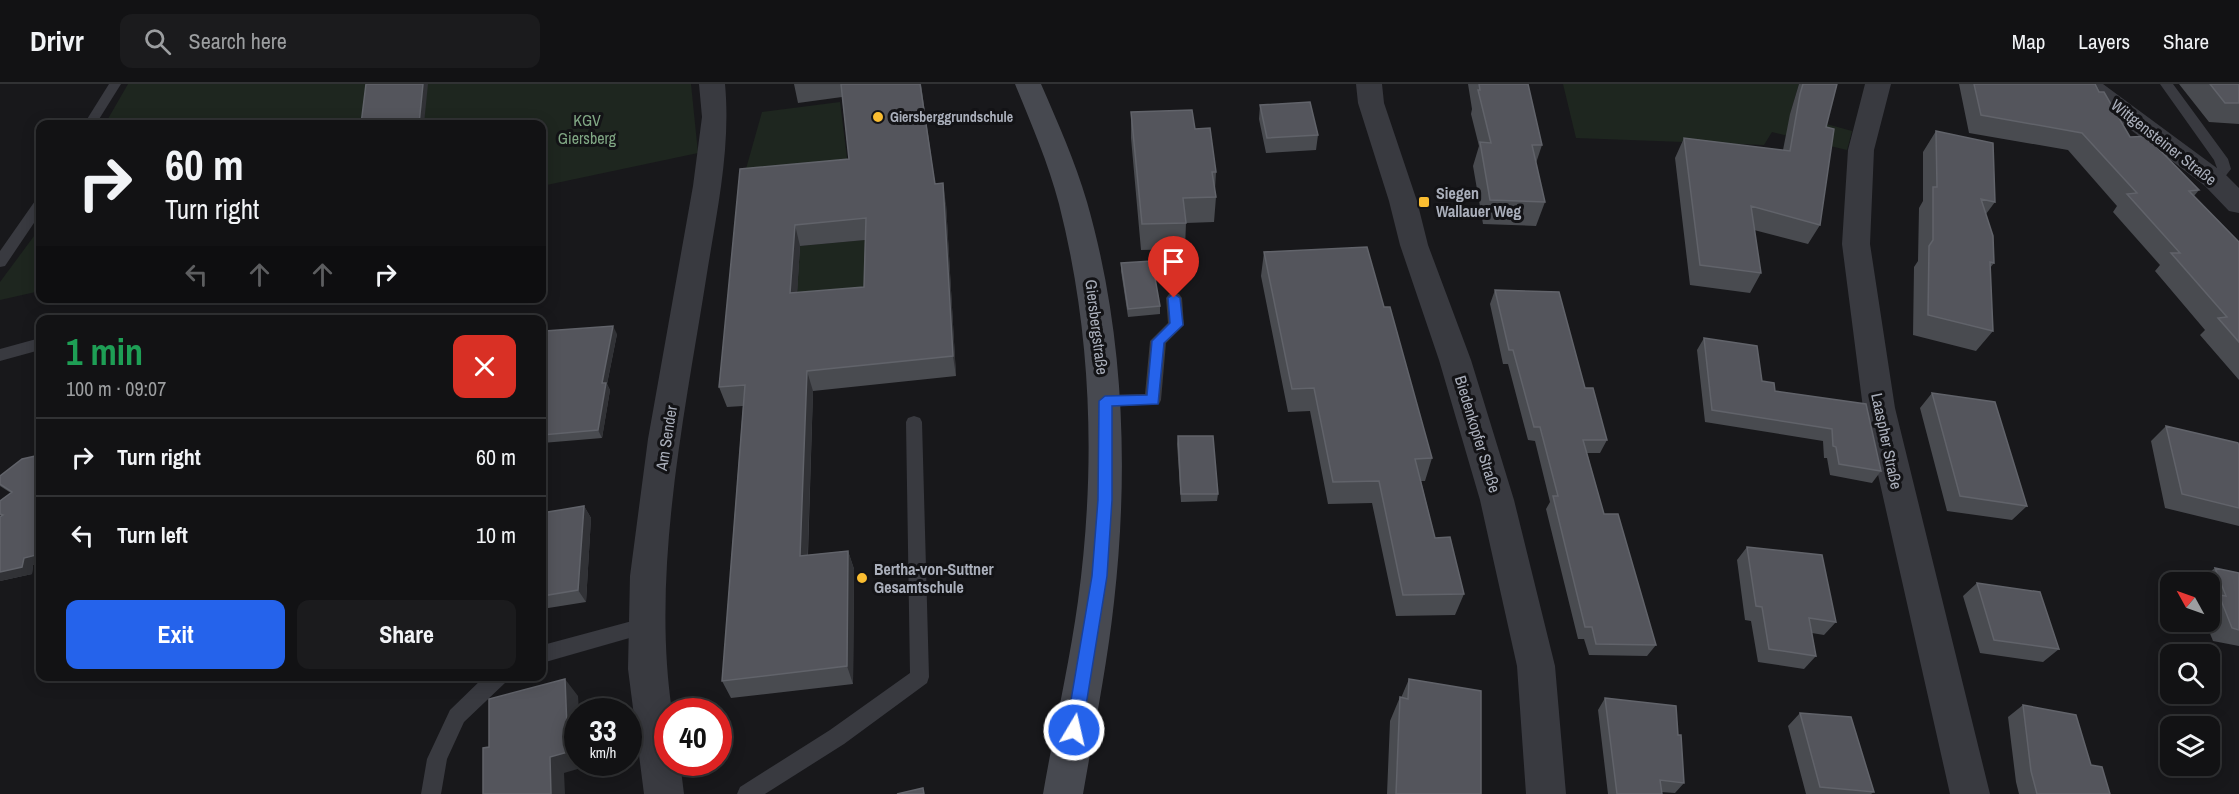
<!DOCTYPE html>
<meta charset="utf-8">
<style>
:root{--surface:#121214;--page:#1b1b1d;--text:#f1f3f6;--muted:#9c9ea0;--line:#313234;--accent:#2563eb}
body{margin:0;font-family:"Archivo Narrow",sans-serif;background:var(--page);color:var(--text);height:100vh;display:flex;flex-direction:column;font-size:22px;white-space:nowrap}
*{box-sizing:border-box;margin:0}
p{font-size:20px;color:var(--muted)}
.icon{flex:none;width:33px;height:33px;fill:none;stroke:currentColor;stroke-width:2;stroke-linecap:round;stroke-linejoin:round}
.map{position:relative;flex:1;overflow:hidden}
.sheet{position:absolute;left:36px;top:231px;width:510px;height:366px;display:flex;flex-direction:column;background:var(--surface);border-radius:12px;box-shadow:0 3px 15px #0003,0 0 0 2px var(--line)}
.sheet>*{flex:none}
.top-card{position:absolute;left:36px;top:36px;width:510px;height:183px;border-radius:12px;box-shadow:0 3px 15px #0003,0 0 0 2px var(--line);background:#121214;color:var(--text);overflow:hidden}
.needle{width:39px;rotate:310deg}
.tools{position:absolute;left:2160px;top:488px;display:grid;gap:12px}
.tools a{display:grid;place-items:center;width:60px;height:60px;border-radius:12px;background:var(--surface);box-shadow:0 3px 15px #0003,0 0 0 2px var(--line);font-size:30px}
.speed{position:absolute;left:564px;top:614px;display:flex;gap:12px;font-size:30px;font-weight:700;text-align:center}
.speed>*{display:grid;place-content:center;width:78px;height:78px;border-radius:50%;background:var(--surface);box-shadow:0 3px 15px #0003,0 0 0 2px var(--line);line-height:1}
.speed small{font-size:15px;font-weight:400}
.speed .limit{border:9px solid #d22;background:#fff;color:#111}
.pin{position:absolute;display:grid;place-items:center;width:51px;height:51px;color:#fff;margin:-62px -26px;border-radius:50% 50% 50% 0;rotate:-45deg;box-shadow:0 0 6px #0007}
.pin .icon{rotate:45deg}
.me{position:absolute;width:66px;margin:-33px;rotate:9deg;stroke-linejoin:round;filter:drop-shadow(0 0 4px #0008)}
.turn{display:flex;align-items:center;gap:21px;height:126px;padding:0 30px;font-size:27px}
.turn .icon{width:78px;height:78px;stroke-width:2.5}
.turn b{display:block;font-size:42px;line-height:51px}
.lanes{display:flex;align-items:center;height:57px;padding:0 30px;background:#0003;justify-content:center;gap:30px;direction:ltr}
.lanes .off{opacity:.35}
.round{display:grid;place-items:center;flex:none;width:63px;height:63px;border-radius:12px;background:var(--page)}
.overview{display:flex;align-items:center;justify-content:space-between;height:102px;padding:0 30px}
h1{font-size:36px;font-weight:800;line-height:45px;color:#1e9e55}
.action{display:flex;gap:12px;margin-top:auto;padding:12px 30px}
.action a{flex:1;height:69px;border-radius:12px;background:var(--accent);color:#fff;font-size:24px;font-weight:800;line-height:69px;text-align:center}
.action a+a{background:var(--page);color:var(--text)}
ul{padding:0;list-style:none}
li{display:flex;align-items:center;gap:18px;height:78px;padding:0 30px;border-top:2px solid var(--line)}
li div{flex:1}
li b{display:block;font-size:22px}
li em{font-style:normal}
header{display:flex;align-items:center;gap:36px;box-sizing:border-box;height:84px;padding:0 30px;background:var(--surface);border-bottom:2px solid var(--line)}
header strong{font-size:28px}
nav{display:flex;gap:33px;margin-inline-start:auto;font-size:21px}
.search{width:420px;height:54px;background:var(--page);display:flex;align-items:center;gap:15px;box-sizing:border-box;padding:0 21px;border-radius:12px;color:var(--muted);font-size:22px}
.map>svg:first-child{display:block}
.green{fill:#1e261f}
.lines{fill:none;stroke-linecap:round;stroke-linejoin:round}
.lane{fill:#393a40;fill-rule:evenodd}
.street{fill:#393a40;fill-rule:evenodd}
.secondary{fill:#474950;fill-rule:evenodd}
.wall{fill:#494b50;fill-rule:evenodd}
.shaded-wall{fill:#313236}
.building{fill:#54555c;stroke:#61636a;stroke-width:1.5;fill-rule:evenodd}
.route{fill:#2563eb;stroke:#184099;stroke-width:1.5}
.poi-dot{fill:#fabd31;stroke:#131316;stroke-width:2}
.labels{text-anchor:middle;stroke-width:6;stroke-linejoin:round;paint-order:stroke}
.far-poi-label{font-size:14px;font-weight:bold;fill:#aaafbb;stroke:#131316;text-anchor:start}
.park-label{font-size:16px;fill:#80a784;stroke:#131316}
.street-label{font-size:16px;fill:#aaafbb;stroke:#131316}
.poi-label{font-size:16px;font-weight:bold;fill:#aaafbb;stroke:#131316;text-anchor:start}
</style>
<header>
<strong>Drivr</strong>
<div class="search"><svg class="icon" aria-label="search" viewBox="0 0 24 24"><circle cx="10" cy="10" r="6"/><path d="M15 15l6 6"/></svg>Search here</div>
<nav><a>Map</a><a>Layers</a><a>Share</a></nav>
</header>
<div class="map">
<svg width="2239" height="710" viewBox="0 0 2239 710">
<rect width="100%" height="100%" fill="#18181b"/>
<!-- green -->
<path class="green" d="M128,0H691L698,69L542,102V40H105Z
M1563,0H1799L1790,30L1852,47L1847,66L1772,48L1764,61L1576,54Z
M840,18L848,82L744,92L762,28Z
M40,144V207L0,216V198Z
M874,155L899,210L796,230L800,162Z"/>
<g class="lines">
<!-- lane -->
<path class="lane" d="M109,0H121L96,40H84Z
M2160,0H2173L2228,75L2231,85L2220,99L2215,101L2208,96L2217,84L2214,76Z
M40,115V130L5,182L0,183V167L35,117Z
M1174,209L1179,210L1182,214L1184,241L1166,259L1161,316L1159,320L1105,323L1099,321L1097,317L1099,313L1105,311L1145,310L1150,257L1168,239L1166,214L1169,210Z
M40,254V266L0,277V265Z
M914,332L920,334L922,338L929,593L927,599L844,660L765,710H737L740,703L830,646L910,589L906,338L908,334Z
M647,533L654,535L656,541L654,547L542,579L543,561Z
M485,592H508L506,598L464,638L447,675L441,710H421L427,675L450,626Z"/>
<!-- street -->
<path class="street" d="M699,0H725C731,63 717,127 707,189C685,329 651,486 672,627H668V678H680L684,710H644L628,585L630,492L648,355L693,102L702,33Z
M1356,0H1382L1384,19L1417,117L1428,161L1471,276L1514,416L1555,582L1566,710H1526L1517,582L1480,416L1439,276L1400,161L1389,117L1358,19Z
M1865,0H1891L1874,66L1870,160L1895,324L1990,710H1950L1863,324L1842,160L1848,66Z
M2074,0H2103L2225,90L2239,104V129L2229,127L2205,102L2078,6Z"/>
<!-- secondary -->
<path class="secondary" d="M1015,0H1041C1058,39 1075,77 1087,118C1124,247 1129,385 1114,518C1107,582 1094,646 1083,710H1043C1054,646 1069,582 1078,517C1096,384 1092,250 1059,120C1048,78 1031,39 1015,0Z"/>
</g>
<!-- wall -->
<path class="wall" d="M794,0H921L935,100L946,120L956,292L813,307L808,471L848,467L854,485L853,600L731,614L722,597L743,322L727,323L719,303L740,85L849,75L842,13L798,19ZM865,156L864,203L797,209L800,162Z
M1468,0H1528L1542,61L1536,79L1545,118L1536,142L1483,140L1473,82L1479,62L1471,30L1472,25Z
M1799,0H1837L1826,43L1820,141L1808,160L1754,146L1761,189L1750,209L1690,201L1675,74L1684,54L1783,66L1790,30Z
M1959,0H2095L2130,53L2155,61L2199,106L2194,112L2239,158V296L2200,251L2205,246L2155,187L2160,181L2113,128L2117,122L2068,66L1969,49Z
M2179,0H2239V40L2209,38Z
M1260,21L1318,51L1316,66L1266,69L1259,35Z
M1131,28L1195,45L1216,88L1215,106L1216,113L1214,138L1186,139L1185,165L1141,166L1131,54Z
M1936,47L1995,118L1986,130L1994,179L1990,184L1993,247L1976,267L1913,251L1914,183L1918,177L1919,124L1923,117V68Z
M1264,168L1384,223L1432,374L1425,397H1421L1435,454L1464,510L1455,531L1396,532L1372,419L1328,420L1310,327L1288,328L1261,192Z
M1121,179L1160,222V230L1128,233L1121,187Z
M1495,206L1585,304L1607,356L1600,369H1587L1604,430L1656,561L1647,572L1589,571L1584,555H1578L1546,425L1550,418L1535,357L1528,356L1508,280H1503L1490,220Z
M617,250L607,300L610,306L602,354L542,359V259Z
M1704,254L1775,307L1866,320L1881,387L1872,399L1830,391L1827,374H1824L1823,357L1705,338L1697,266Z
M1932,309L2027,422L2012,436L1947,427L1920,324Z
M2166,342L2239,362V442L2165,424L2151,357Z
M1178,352L1218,410L1217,417L1181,418L1177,360Z
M40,371V479L33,481L32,490L0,497V433L1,432L0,431V417L11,409L0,402V392Z
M584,422L591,434L586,518L542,525V429Z
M1747,463L1836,538L1824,551L1812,549L1816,572L1804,585L1758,578L1751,537L1745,536L1737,476Z
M2215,484L2239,489V562L2213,557L2205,537H2210V498H2197Z
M1977,499L2059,565L2043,578L1980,569L1963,512Z
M1409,595L1481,710H1387L1390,637L1400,613L1401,614Z
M1605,614L1678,651L1684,699L1675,709L1661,708L1662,710H1608L1598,626Z
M2023,621L2091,681L2110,710H2019L2016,698L2008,633Z
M1800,629L1874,708L1871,710H1806L1788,642Z"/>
<!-- shaded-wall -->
<path class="shaded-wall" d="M423,0H428L424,40H419Z
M943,99L946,120L956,292L953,272Z
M795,141L800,162L796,230L790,209Z
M613,242L617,250L607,300L610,306L602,354L598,346L602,299Z
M807,287L813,307L807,490L800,472Z
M584,422L591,434L586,518L578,506Z
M848,467L854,485L853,600L847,582Z
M40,470V479L33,481L32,490L0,497V488L24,474Z
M565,595L578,612L579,627H578V678H581V684L564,689L565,710H551L550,673Z"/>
<!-- building -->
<path class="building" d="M366,0H423L419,40H361Z
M841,0H920L935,100L943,99L953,272L807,287L800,472L848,467L847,582L722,597L745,301L719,303L740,85L849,75ZM866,134L864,203L790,209L795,141Z
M1479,0H1528L1542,61H1532L1545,118L1490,116L1480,58L1491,59L1478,6H1480Z
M1803,0H1837L1826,43L1834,45L1820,141L1751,122L1761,189L1700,181L1684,54L1790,67L1800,10Z
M1974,0H2095L2099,8H2104L2130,53L2151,52L2155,61L2199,106L2189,107L2239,158V258L2218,234L2227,233L2171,169H2180L2127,110L2137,109L2082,49L1981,31Z
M2210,0H2239V19H2225Z
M1310,18L1318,51L1267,54L1260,21Z
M1192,26L1195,45L1210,44L1216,88H1212L1216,113L1183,114L1186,139L1142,140L1131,28Z
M1936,47L1993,59L1995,118L1981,115L1993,152L1994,179L1990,178L1993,247L1928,231L1929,162L1933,156V103H1937Z
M1367,163L1384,223H1390L1432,374L1415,375L1435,454L1450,453L1464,510L1403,511L1379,397L1333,398L1314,304L1292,305L1264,168Z
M1152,177L1160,222L1128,225L1121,179Z
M1495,206L1559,208L1585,304H1593L1607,356H1583L1604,430H1618L1656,561L1596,560L1592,543H1585L1553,412H1558L1540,343H1534L1513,266H1509Z
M613,242L602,299H606L598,346L542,351V259L545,247Z
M1704,254L1757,262L1762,297L1774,299L1775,307L1866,320L1881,387L1839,380L1836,363L1833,362L1832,345L1712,326Z
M1932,309L1995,318L2027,422L1960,412Z
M2166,342L2238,359L2239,362V424L2182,410Z
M1178,352H1213L1218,410H1181Z
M40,371V470L24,474L22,483L0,488V433L3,431L0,430V417L12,408L0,400V392L22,375Z
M584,422L578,506L542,512V429Z
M1747,463L1822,471L1836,538L1809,534L1816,572L1769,565L1762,523L1756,522Z
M2215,484L2239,489V546L2232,544L2219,511L2226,512Z
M1977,499L2040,508L2059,565L1994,556Z
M565,595L568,668L550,673L551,710H483V664L489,663V615Z
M1409,595L1481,607V710H1396L1400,613L1408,615Z
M1605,614L1676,622L1678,651H1681L1684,699L1660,696L1662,710H1617Z
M2023,621L2076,631L2091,681L2102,683L2110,710H2037L2031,687Z
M1800,629L1851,633L1874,708L1820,703Z
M923,704L924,710H897Z"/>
<!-- route -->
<path class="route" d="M1174,210L1180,214L1183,241L1164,259L1158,320L1112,322V416L1107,492L1082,646L1080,651L1074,654L1068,651L1066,646L1092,492L1098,416L1099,317L1105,312L1147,311L1152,257L1170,239L1168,214Z"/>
<!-- markers -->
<g class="poi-dot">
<circle cx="878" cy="33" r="6"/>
<rect x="1418" y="112" width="12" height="12" rx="3"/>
<circle cx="862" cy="494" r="6"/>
</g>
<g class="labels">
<!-- far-poi labels -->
<g class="far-poi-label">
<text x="890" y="38">Giersberggrundschule</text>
</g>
<!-- park labels -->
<g class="park-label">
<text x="587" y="42">KGV<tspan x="587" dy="18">Giersberg</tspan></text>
</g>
<!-- street labels -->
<g class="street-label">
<text transform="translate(2164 58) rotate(38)" y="6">Wittgensteiner Straße</text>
<text transform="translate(1097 243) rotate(83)" y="6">Giersbergstraße</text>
<text transform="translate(1478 350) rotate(73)" y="6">Biedenkopfer Straße</text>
<text transform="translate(666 354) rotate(-81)" y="6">Am Sender</text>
<text transform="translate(1887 357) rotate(78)" y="6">Laaspher Straße</text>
</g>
<!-- poi labels -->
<g class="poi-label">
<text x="1436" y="115">Siegen<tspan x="1436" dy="18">Wallauer Weg</tspan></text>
<text x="874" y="491">Bertha-von-Suttner<tspan x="874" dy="18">Gesamtschule</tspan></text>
</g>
</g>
</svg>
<div class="tools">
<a><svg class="needle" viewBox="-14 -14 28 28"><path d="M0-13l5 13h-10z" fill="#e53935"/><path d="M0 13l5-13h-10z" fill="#9c9ea0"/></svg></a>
<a><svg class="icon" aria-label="search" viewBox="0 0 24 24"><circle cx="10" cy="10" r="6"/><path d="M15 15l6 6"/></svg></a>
<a><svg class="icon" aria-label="layers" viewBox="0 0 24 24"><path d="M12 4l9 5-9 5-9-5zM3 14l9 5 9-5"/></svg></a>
</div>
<div class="speed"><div>33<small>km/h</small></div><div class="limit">40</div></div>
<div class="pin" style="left:1174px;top:214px;background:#d93025"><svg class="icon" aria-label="arrive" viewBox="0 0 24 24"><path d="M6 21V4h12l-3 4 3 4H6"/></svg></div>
<svg class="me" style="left:1074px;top:646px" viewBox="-20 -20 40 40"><circle r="17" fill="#2563eb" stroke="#fff" stroke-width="3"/><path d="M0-11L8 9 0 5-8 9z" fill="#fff"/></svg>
<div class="top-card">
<div class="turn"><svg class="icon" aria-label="right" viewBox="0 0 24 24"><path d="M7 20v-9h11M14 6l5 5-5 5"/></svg><div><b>60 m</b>Turn right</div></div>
<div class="lanes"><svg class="icon off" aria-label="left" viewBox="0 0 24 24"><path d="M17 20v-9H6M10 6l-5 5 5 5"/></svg><svg class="icon off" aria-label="ahead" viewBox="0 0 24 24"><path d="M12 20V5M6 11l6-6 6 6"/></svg><svg class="icon off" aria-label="ahead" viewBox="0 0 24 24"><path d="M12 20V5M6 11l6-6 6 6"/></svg><svg class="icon" aria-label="right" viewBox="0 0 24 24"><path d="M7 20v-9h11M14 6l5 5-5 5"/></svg></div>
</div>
<section class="sheet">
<div class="overview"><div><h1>1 min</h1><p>100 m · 09:07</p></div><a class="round" style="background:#d93025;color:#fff"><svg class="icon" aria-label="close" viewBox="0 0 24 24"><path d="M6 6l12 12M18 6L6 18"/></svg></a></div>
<ul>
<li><svg class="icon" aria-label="right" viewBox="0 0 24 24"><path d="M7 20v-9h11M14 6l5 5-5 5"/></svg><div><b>Turn right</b></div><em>60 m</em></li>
<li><svg class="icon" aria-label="left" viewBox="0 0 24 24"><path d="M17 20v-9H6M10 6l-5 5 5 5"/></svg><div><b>Turn left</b></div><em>10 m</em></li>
</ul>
<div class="action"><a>Exit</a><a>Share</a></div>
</section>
</div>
